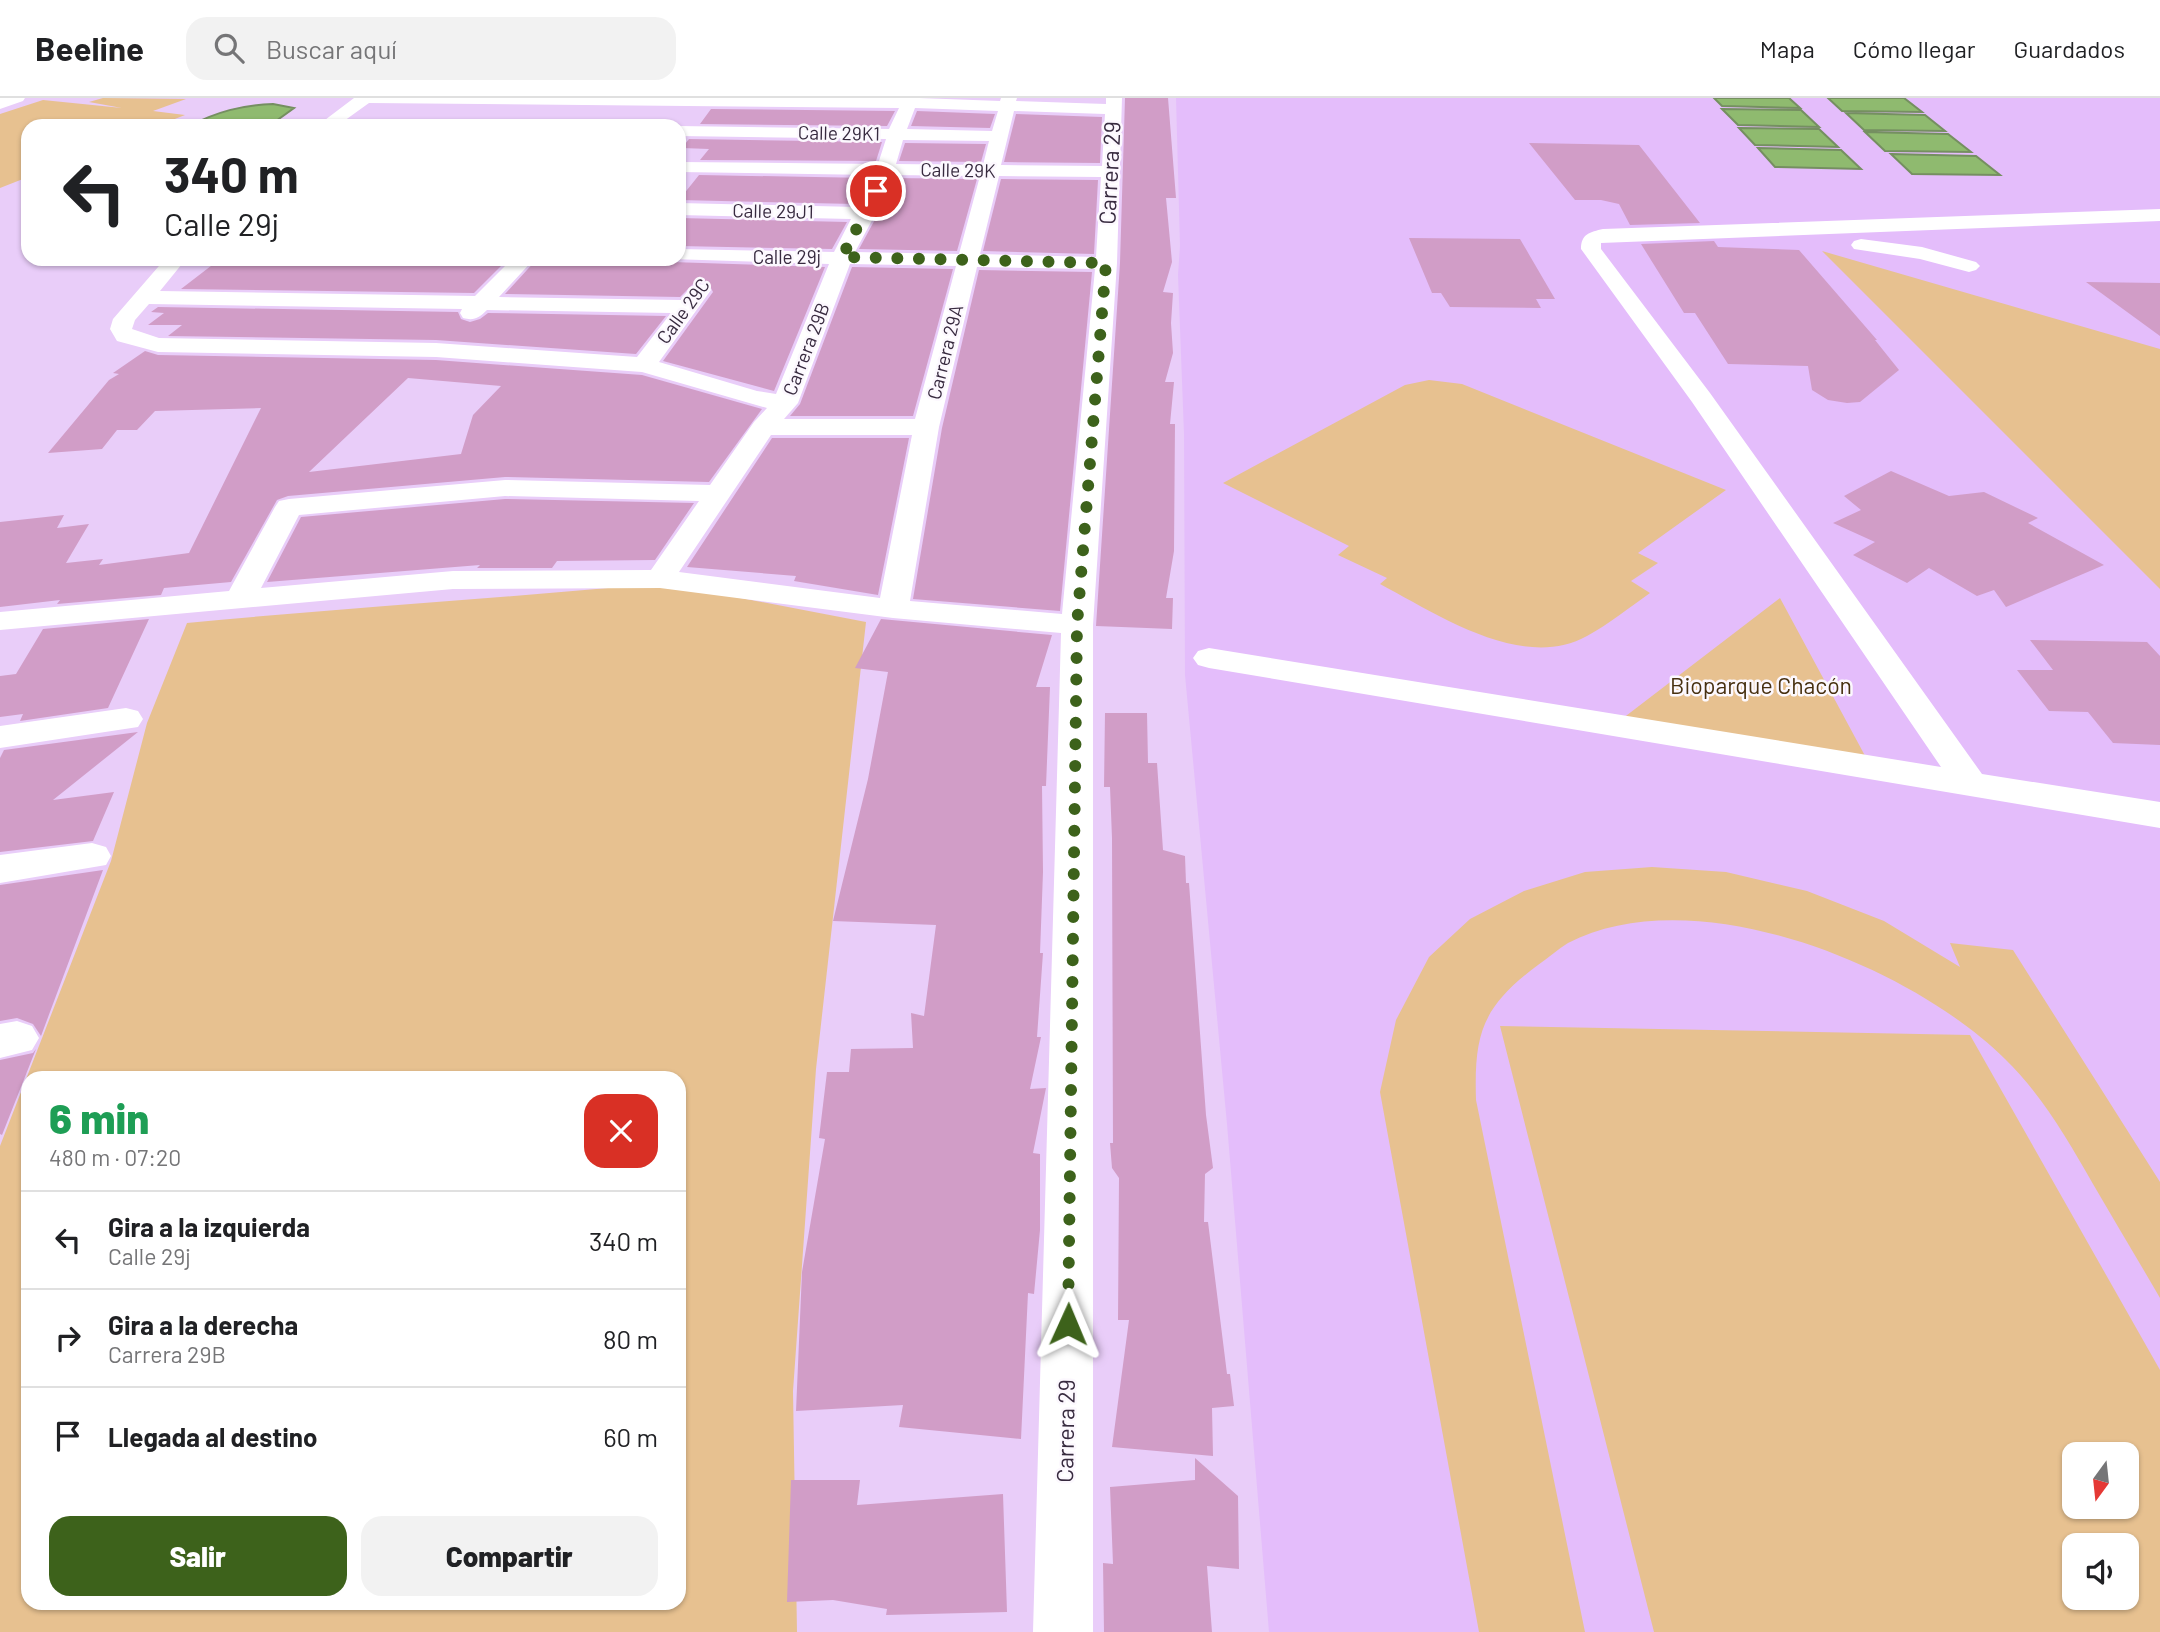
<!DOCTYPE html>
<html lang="es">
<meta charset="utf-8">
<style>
:root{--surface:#fff;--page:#f2f2f2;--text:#202124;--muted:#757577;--line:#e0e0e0;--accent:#3d621b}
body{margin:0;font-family:Barlow,sans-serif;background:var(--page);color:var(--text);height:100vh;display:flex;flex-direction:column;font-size:26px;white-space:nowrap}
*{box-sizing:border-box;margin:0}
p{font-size:23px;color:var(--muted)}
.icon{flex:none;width:38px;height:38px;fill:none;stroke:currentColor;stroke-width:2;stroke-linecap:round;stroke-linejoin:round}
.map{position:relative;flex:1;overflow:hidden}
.sheet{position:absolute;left:21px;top:973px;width:665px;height:539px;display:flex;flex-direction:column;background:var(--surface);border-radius:21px;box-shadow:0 2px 5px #0004}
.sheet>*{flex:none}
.top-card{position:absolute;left:21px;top:21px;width:665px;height:147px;border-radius:21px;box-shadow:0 2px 5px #0004;background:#fff;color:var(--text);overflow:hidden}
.needle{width:46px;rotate:195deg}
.fabs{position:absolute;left:2062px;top:1344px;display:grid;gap:14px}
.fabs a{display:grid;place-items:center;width:77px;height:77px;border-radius:14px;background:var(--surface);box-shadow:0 2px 5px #0004;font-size:35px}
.pin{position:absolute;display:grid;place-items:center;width:60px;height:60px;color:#fff;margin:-30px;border:4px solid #fff;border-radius:50%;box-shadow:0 2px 7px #0007}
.me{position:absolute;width:77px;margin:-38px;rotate:1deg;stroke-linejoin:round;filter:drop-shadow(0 0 5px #0008)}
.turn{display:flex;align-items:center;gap:24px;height:147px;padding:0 28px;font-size:32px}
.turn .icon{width:91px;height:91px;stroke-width:2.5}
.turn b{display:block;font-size:49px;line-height:60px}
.round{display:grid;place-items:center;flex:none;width:74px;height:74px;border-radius:21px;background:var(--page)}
.head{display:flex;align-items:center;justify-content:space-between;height:119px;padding:0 28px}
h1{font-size:42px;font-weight:800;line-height:52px;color:#1e9e55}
.button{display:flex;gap:14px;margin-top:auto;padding:14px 28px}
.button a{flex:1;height:80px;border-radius:21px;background:var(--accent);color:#fff;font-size:28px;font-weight:800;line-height:80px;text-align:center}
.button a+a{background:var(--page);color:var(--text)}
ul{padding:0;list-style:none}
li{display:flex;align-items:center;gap:21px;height:98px;padding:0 28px;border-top:2px solid var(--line)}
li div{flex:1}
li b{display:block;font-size:26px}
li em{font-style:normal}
header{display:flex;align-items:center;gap:42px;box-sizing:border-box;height:98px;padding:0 35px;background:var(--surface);border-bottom:2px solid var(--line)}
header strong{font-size:33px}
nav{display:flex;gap:38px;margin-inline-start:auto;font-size:24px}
.search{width:490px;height:63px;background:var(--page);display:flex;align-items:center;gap:18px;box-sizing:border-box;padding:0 24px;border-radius:21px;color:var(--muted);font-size:26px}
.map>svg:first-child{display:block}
.built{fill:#e4bdfb;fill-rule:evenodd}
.green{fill:#e7c190;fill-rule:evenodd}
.water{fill:#8fba6f;stroke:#758f61;stroke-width:2}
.building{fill:#d19dc7;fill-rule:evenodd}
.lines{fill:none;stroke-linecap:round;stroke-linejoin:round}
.minor{fill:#fff;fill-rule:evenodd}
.route{stroke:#3d621b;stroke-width:12;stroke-dasharray:0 21.6}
.labels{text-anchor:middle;stroke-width:5;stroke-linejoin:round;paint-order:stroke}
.far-street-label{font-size:19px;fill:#372a3f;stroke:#fcf8fe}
.street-label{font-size:23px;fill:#372a3f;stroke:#fcf8fe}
.park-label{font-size:23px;fill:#473010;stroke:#fcf8fe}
</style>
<header>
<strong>Beeline</strong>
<div class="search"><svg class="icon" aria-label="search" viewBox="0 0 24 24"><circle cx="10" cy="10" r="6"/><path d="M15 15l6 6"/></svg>Buscar aquí</div>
<nav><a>Mapa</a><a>Cómo llegar</a><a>Guardados</a></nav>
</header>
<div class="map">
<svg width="2160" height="1534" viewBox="0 0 2160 1534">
<rect width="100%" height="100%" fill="#e9cdf9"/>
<!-- built -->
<path class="built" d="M1176,0H2160V1534H1269L1227,1026L1185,577L1184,336L1178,177L1180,148ZM2074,1356H2126V1409H2074ZM2074,1447H2126V1500H2074Z"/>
<!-- green -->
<path class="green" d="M103,0L186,1L153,13L185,17L157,28H28V79L0,90V16L43,2L122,10L89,4Z
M1822,153L2160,251V491Z
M1429,282L1462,286L1726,392L1638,455L1658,465L1631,483L1650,495C1630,509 1609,526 1587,538C1522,574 1437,516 1380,486L1387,480L1338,457L1349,448L1223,385L1405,287Z
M620,489H684L866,524L816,971L793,1293L797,1534H0V1048L111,763L147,625L187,525C331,511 476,502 620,489ZM28,980H679V1505H28Z
M1780,500L1870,667L1618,624Z
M1652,769L1726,774L1807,793L1884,823L1960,869L1950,845L2013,852L2160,1084V1200C2138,1162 2115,1124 2093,1086C2068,1042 2042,997 2005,961C1911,868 1695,779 1568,845C1558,851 1548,860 1538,867C1482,909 1474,935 1476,1002L1585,1534H1479L1380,994L1396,922L1429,859L1470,821L1524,793L1585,774Z
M1500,928L1970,937L2160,1272V1534H1654ZM2074,1356H2126V1409H2074ZM2074,1447H2126V1500H2074Z"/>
<!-- water -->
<path class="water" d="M1714,0H1789L1800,10L1722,8Z
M1828,0H1904L1922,14L1842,13Z
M273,6L294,10L269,28H189C217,14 241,7 273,6Z
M1722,11L1801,12L1819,29L1738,27Z
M1846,15L1925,17L1945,33L1864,32Z
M1739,30L1819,31L1838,49L1755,47Z
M1865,34L1948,36L1971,54L1885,53Z
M1758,50L1841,52L1861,71L1775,69Z
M1891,56L1976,58L2000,77L1912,76Z"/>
<!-- building -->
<path class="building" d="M1125,0H1168L1176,100H1166L1172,164L1163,194L1173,195L1171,225L1173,255L1165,284H1174L1170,326H1175L1174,453L1166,500H1173L1172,531L1096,528L1120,165Z
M711,11L895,13L887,28L700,26Z
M917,13L995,16L990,30L911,28Z
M1016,16L1102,19L1100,65L1004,64Z
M689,41L882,44L876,63L700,62L709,51L682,50Z
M905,45L986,46L981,64L899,63Z
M1529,45L1639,47L1700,125L1630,127L1619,106L1601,102H1575Z
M699,77L869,80L855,106L679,102Z
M893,80L977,81L957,153L859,151L878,116L877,112Z
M1001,81L1098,82L1094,156L983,153Z
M679,120L847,124L832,151L679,148Z
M1409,140L1520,141L1555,201H1536L1541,210L1450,209L1441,195H1432Z
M1714,143L1718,149L1799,152L1877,242H1875L1899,272L1860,304L1847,305L1828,302L1812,292L1808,268L1728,266L1695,215H1684L1641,146Z
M220,161H508L474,195L181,191Z
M537,161H668L671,164L825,169L774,293L663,263L713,194L708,184L694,185L680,199L505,196Z
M852,169L953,171L913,318H790L800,306Z
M979,172L1092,174L1060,513L913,501L942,330Z
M2086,184L2160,185V238Z
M158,209L458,214L461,221L470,224L480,221L488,215L666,218L636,256L436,242L168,238L182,227H148L164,215L151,214Z
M145,253L158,257L436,262L642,277L762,311L709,384L505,379L288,398L277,402L231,484L164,490L161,497L57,506L60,502L0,509V424L64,417L57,430L89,426L66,465L103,461L99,467L189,455L261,310L155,313L137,332H117L102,351L48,355L109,282L119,276L113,275ZM408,280L501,288L473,317L461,356L309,374Z
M772,340H909L878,497L794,483L796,478L687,469Z
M1891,373L1949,398L1984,394L2038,420L2028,425L2104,467L2006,509L1994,492L1977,498L1929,470L1907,485L1853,457L1875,444L1833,425L1861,412L1844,398Z
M505,401L694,405L655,462L557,463L552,470H477L480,467L267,484L301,419Z
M149,521L108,610L20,623L23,616L0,619V578L16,576L43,531Z
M881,521L1052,537L1036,589H1050L1046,688H1042L1043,774L1040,855H1043L1037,939H1041L1030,991L1046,990L1033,1055L1040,1056V1132L1034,1196L1028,1195L1021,1341L899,1329L903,1307L796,1313L802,1174L825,1041L819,1040L827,974H849L851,951L913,950L911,915L924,918L936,827L833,823L868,681L888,574L855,570Z
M2030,542L2147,544L2160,558V647L2113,645L2088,614L2049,613L2017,572H2053Z
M1105,615H1147L1148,665H1157L1163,752L1185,758L1186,785H1189L1206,1017L1213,1070L1205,1076L1204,1124H1208L1227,1276H1230L1234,1308L1212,1310L1213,1358L1112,1349L1129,1222H1118L1119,1080L1112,1070L1110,1045H1113L1112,740L1110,689H1104Z
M138,634L53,702L114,694L93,743L0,754V660L4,652Z
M103,772L41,938L33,926L17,920L0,923V787Z
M36,951L2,1037L0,1036V962L33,955Z
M1195,1360L1238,1398L1239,1471L1207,1468L1212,1534H1104L1103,1465L1113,1466L1110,1389L1195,1382Z
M791,1382H860L857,1407L1003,1396L1007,1514L886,1517L887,1511L833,1502L787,1504Z"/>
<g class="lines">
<!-- minor -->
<path class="minor" d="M0,0H25L23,3L0,11Z
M354,0H919L1000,3L1001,0H1017L1016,3L1106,6V0H1122L1117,165L1093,527V1534H1033L1061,535L893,520L660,490L453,491L0,532V514L229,493L275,409L279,403L289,401L505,382L710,387L754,324L767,310L642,274L436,259L158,254L117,243L110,231L113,221L165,161H186L160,193L475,198L512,161H534L499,199L681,202C689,191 693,184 708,187L711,192L659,264L757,293L776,296L829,166L671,161H679V151L834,154L851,121L679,117V105L857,109L873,77L679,74V64L878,66L886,41L679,38L678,28L889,31L899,10L369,5L337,28H317ZM915,10L998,13L992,33L907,31ZM1014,13L1105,16L1102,68L1001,67ZM903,42L989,43L983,67L896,66ZM891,77L980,78L959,156L855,154L876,115L874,113ZM999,78L1101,79L1096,159L980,156ZM850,166L956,168L915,321H784L798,305ZM977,169L1095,171L1062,516L910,503L939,329ZM149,206L462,211L460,215L463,220C474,223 479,220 487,212L671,215L637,259L436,245L159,240L132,231L135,222ZM771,337H912L880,500L679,474ZM505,398L699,403L651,472L453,473L261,490L299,417Z
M2160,111V123L1601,145V151L1710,295L1982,676L2160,704V730L1209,570L1198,567L1193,560L1198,553L1209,550L1941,669L1692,304L1581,151C1581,136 1590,134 1603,131Z
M1861,141L1922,149L1976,164L1980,168L1976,172L1969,174L1920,161L1854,151L1851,147L1854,143Z
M126,610L138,613L143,621L138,629L0,650V628Z
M92,745L106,749L111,758L106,767L0,785V757Z
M17,923L32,928L39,940L32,952L0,960V926Z"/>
</g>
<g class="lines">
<!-- route -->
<path class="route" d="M876,93L842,159L1106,165L1077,527L1068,1226"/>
</g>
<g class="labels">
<!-- far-street labels -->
<g class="far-street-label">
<text transform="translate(839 35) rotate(1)" y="7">Calle 29K1</text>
<text transform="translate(958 72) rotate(1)" y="7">Calle 29K</text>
<text transform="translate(773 113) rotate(1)" y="7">Calle 29J1</text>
<text x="787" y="166">Calle 29j</text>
<text transform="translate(683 213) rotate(-54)" y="7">Calle 29C</text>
<text transform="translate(806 251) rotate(-69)" y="7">Carrera 29B</text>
<text transform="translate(945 254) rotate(-76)" y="7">Carrera 29A</text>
</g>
<!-- street labels -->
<g class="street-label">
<text transform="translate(1110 75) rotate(-87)" y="8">Carrera 29</text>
<text transform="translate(1066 1333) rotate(-89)" y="8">Carrera 29</text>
</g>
<!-- park labels -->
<g class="park-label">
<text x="1761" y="596">Bioparque Chacón</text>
</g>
</g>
</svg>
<div class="fabs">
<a><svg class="needle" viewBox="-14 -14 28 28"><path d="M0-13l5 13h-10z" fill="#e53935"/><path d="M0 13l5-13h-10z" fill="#757577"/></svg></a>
<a><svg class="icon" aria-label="sound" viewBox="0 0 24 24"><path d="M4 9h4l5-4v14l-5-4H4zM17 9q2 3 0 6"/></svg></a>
</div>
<div class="pin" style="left:876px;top:93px;background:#d93025"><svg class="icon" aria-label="arrive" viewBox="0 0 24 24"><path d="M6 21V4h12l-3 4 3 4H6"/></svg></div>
<svg class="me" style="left:1068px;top:1226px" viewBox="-20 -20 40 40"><path d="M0-17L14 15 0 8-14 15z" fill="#3d621b" stroke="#fff" stroke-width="4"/></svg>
<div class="top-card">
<div class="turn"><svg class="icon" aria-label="left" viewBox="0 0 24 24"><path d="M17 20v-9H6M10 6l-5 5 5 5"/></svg><div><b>340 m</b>Calle 29j</div></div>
</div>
<section class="sheet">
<div class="head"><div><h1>6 min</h1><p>480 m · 07:20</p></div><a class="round" style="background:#d93025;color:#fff"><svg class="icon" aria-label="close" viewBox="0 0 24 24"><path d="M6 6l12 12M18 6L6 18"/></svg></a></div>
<ul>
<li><svg class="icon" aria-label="left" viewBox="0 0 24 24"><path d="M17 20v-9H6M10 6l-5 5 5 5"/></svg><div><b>Gira a la izquierda</b><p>Calle 29j</p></div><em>340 m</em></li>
<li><svg class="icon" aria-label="right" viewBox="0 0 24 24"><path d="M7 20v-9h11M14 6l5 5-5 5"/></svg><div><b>Gira a la derecha</b><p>Carrera 29B</p></div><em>80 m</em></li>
<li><svg class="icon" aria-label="arrive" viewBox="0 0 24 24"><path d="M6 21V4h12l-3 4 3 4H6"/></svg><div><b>Llegada al destino</b></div><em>60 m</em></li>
</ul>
<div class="button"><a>Salir</a><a>Compartir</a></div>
</section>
</div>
